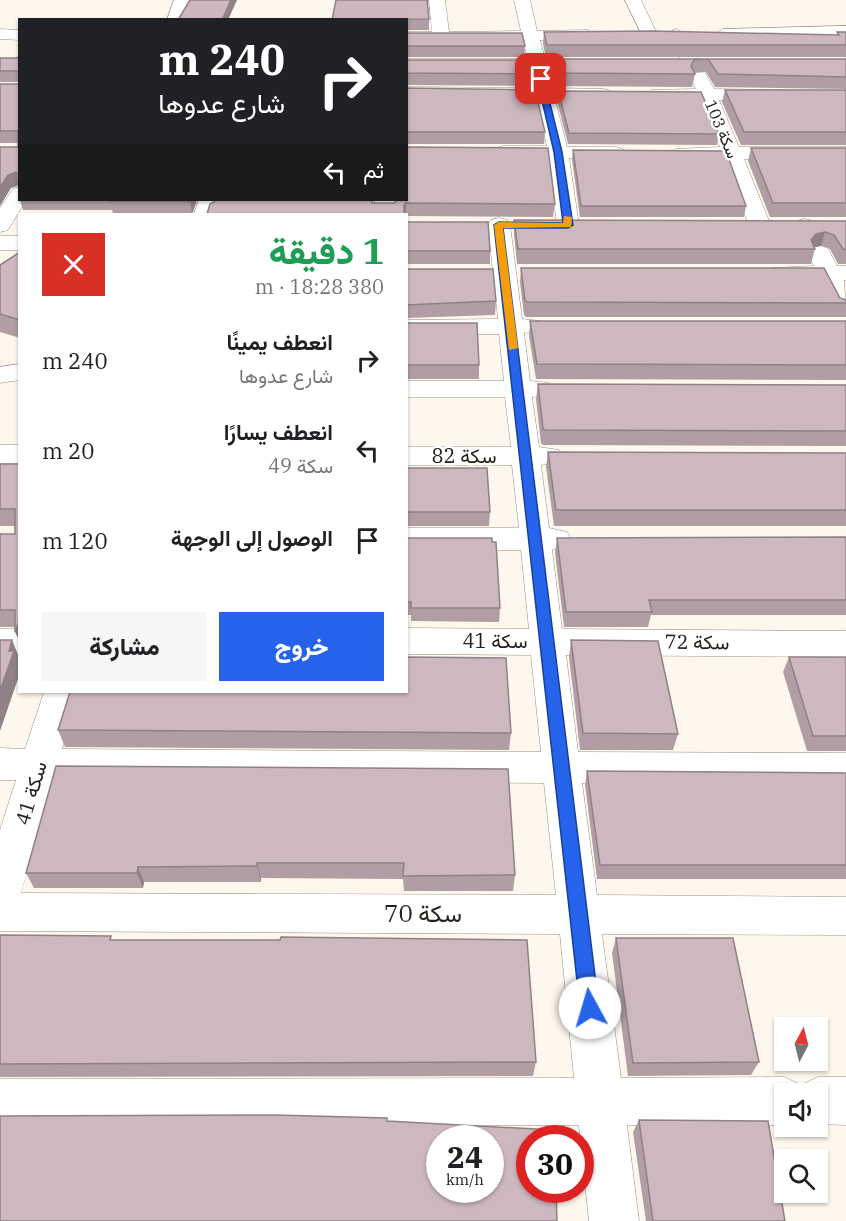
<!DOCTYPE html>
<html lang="ar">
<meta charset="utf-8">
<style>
:root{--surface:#fff;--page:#f6f6f6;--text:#202124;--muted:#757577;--accent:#2563eb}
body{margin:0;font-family:"IBM Plex Serif",Vazirmatn,serif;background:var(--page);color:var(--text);direction:rtl;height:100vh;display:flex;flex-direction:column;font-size:22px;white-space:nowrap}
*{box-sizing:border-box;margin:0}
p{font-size:20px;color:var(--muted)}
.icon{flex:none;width:33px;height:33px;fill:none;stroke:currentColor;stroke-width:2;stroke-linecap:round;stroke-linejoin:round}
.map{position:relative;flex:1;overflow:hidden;direction:ltr}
.drawer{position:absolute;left:18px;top:213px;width:390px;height:480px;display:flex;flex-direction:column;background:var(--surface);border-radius:0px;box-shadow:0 2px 4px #0004;direction:rtl}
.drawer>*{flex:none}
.hud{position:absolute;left:18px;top:18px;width:390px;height:183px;border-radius:0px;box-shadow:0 2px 4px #0004;direction:rtl;background:#202124;color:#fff;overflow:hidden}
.needle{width:39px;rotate:7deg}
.controls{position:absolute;left:774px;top:1017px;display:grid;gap:12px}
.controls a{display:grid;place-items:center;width:54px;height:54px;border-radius:0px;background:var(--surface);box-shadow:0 2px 4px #0004;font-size:30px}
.speed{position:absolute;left:426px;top:1125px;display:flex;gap:12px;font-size:30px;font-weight:700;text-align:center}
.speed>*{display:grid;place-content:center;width:78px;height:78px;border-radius:50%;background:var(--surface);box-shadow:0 2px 4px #0004;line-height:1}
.speed small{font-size:15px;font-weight:400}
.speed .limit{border:9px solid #d22;background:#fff;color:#111}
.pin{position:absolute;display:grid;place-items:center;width:51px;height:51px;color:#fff;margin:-26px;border-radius:12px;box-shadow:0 3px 9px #0006}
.me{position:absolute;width:66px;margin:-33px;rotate:354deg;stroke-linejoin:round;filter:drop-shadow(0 0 4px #0008)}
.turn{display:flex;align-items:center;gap:21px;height:126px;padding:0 24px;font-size:27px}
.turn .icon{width:78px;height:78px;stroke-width:2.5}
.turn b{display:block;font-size:42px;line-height:51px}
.then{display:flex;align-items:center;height:57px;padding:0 24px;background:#0003;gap:12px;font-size:22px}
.round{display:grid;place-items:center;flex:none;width:63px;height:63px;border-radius:0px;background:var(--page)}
.overview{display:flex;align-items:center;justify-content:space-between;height:102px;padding:0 24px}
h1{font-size:36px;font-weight:800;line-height:45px;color:#1e9e55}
.cta{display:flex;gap:12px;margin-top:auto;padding:12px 24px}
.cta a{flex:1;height:69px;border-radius:0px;background:var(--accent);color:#fff;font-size:24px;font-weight:800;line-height:69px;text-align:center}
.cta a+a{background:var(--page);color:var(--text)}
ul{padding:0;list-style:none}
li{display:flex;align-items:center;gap:18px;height:90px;padding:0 24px}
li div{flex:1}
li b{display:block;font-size:22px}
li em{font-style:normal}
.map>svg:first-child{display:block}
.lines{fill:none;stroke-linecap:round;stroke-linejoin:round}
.minor-casing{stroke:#988d7d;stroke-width:1}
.minor{fill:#fff;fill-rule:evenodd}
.wall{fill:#b09ea4}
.shaded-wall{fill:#908186}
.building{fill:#cdb8bf;stroke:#908186;stroke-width:1.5;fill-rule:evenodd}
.route{fill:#2563eb;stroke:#184099;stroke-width:1.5}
.slow{fill:#f59e0b}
.labels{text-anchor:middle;stroke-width:5;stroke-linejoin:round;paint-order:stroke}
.far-street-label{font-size:16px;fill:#26211b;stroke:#fff}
.street-label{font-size:20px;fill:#26211b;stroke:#fff}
.near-street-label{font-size:24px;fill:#26211b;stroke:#fff}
</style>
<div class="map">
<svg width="846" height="1221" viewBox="0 0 846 1221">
<rect width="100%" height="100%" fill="#fef7ed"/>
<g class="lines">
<defs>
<path id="minor" d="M174,0H190L183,20H167Z
M429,0H445L449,32L521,31L514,0H530L537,31L588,30L596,35L588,40H540L545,60H594L600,61L603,65L600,69L594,70H547L552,88L603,89L609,90L612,94L609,98L603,99H555L567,147H616L623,149L626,153L623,157L616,159L569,158L579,225L576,230L568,232L560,230L557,225L549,158H503L496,156L493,152L496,148L503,146H547L536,99L406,97V87L534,88L530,70L406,69V59H528L523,41L406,42V32H432Z
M625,0H641L657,34L655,37H643Z
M846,26V36L723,39L715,34L723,29Z
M0,29L20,30V40L0,39Z
M676,29L684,34L714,89L846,91V101L719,100L739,147H846V159H744L771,226L768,231L760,233L752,231L749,226L724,159L676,157L673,153L676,149L720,147L701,100L657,99L651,98L648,94L651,90L696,89L668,34Z
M20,187V200H26L8,230L0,232V208L13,189Z
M199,200H219L214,214H194Z
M375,200H395L394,214H374Z
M499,218L507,220L510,225L522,319L541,321L544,326L541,331L524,333L530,381L549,383L553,389L549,395L532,397L539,447L559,450L563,456L559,462L541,465L549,528L567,532L571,539L567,546L552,550L562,629L846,631V657L566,655L578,752L846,753V785L582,783L597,895L846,897V935L602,934L621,1078L784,1077L801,1085L818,1077H846V1125L818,1124V1094H784V1125H627L639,1221H589L579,1125L0,1127V1079L574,1078L560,934L0,931V830L16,780H0V748L25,749L44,692H79L62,749L541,752L531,655L406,654V628L529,629L521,550H406V528H519L512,465H406V447H511L505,397H406V381H504L499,334H406V320L498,319L488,225L491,220ZM54,780L544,783L556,895L21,893Z
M805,219L813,221L816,226L837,266H846V280H844L846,314L837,312L821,280L772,278L768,273L772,268L814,266L794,226L797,221Z
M0,236H20V250H0Z
M20,364V380L0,383V367Z
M0,445H20V463H0Z
M0,629H20V655H0Z"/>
</defs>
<!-- minor casing -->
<use href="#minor" class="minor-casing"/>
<!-- minor -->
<use href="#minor" class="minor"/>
</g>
<!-- wall -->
<path class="wall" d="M429,19V30H406V20Z
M544,32L837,35V32H846V57H546L543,44Z
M406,33L525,46L524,57H406Z
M20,55V188L19,185L11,188L18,143H0V84H19V82H0V58H17Z
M551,59H846V89L715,87L706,72L694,73L695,74L692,87L554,86L550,71Z
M406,60L532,74L531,86L406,85Z
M406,88L545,132L544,144H406Z
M725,90H846V145H741L722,102Z
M558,91L719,134L717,145L568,144L557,101Z
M751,148H846V217H770L748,161Z
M573,150L746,206L744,217H580L572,160Z
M20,200H197L192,214L113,213L112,210H23Z
M214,202L373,203L555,204L553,217L406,216V214H207Z
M514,220L846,221V264H838L830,249L821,246L814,247L815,249L811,264H517L514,234Z
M406,222L490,251V264H406Z
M20,252V338L0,332V265Z
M521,268L840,298L846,300V317H526L524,315L520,282Z
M406,269L496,301L495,315L406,318Z
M530,321H846V380L536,379L529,336Z
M406,323L479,365V379H406Z
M538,384L846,385V446L544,445L541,444L536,399Z
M548,452L846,453V526H554L546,467Z
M0,464H20L15,627H0V534H15V526H0Z
M406,468L490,512L489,526H406Z
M846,537V615H651L648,627H564L555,553L557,538Z
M406,538L500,608L499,622L411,621V615H406Z
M571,640L678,734L673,750H580L569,657Z
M789,657H846V751H807L783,672Z
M58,730L511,733L509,750L65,747Z
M56,766L515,875L513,891H404L403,879L261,878V882H144L143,888H34L26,873Z
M587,771L846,773V879H597L585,785Z
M0,935L113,940L536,1062L533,1076L0,1077Z
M616,938L759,1062L751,1075L628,1076L612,953Z
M639,1120L785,1221H646L633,1132Z"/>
<!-- shaded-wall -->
<path class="shaded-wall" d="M231,0H237L228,20H222Z
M16,172L19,185L11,188L0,206V187L8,175Z
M190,200H197L192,214L190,201Z
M406,203V214H404V205Z
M825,232L821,246L811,248V240L816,234Z
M20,619V642L15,632Z
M12,640L19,657L18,661L20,663V673L0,731V691L9,651Z
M257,863L261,878V882L257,866Z
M138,867L144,882L143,888L137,873Z"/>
<!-- building -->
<path class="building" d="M190,0H231L222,20H178Z
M336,0H427L429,19L332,20Z
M653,31L839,35L837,32H846V45H547L544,32Z
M406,33H522L525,46H406Z
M20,55V186L19,185V175L16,172L8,175L0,187V147H18V131H0V84H19V71H0V58H17Z
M551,59H846V77L718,74L708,59L694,60L691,66L695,74L555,73Z
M406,60H529L532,74L406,73Z
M406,88L535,90L545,132H406Z
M725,90H846V132H744Z
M558,91L701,92L719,134L569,133Z
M406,147L548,148L555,204L406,203L404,205V214H207L210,204L214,202L215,200H372V203H395L396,200H406Z
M751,148H846V203H773Z
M573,150L726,151L746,206H581Z
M112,200H190V201H110Z
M514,220L846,221V250L843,249L834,235L825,232L816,234L811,240L815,249H518Z
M406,222H488L490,251H406Z
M20,252V320L0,314V265Z
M521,268H824L840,298L846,300V303L527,302L525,300Z
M406,269H493L496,301L406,305Z
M530,321H846V365L537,364Z
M406,323H477L479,365H406Z
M538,384L846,385V431L545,430L543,429Z
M548,452L846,453V510H556Z
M0,464H20V619L15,632V610H0V534H15V509H0Z
M406,468H487L490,512H406Z
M846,537V600H649L652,612H566L557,538Z
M406,538H492V542H496L500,608H411V602H406Z
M0,640H12L9,651H14L0,691Z
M571,640L658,641L678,734L583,733Z
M406,657L506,658L511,733L58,730L70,692H406Z
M789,657H846V736H813Z
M56,766L508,769L515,875L403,876L404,863H257V866L138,867L137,873H26Z
M587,771L846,773V865H600Z
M0,935L111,936L110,940H280L281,937L527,940L536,1062L0,1064Z
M616,938H733L759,1062L633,1063Z
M275,1115L387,1118V1121L554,1130V1138H530V1190H556L557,1221H0V1116ZM440,1138H490V1190H440Z
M639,1120L768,1121L785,1221H653Z"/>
<!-- route -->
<path class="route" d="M541,77L544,79L562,152L573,225L568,228H503L599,1008L596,1015L590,1017L583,1015L580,1008L494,225L499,222L563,223L554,152L537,79Z"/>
<!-- slow -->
<path class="slow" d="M564,216L572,217L571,227L503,228L518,348L509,350L494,225L499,222L563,223Z"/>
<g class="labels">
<!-- far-street labels -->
<g class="far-street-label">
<text transform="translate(722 129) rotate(67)" y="6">سكة 103</text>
</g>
<!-- street labels -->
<g class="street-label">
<text x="464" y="463">سكة 82</text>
<text x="495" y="648">سكة 41</text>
<text transform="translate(697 642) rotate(1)" y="7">سكة 72</text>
<text transform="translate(31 793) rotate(-73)" y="7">سكة 41</text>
</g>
<!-- near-street labels -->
<g class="near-street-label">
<text x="423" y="922">سكة 70</text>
</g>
</g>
</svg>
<div class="controls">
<a><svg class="needle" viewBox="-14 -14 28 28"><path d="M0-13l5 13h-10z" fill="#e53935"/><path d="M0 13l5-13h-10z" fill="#757577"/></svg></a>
<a><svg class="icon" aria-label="sound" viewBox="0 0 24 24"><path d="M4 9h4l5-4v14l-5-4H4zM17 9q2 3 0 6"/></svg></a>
<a><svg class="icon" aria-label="search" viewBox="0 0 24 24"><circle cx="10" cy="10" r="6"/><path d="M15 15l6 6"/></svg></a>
</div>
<div class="speed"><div>24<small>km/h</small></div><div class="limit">30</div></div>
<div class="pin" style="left:541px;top:79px;background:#d93025"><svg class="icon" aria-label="arrive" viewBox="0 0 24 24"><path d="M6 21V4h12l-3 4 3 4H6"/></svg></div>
<svg class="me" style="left:590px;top:1008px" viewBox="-20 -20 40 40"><circle r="19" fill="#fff"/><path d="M0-13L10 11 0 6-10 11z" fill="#2563eb"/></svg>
<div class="hud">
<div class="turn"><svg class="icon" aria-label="right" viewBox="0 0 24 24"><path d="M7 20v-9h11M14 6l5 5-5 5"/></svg><div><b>240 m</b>شارع عدوها</div></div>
<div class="then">ثم<svg class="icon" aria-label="left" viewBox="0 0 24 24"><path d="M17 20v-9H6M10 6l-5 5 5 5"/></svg></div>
</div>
<section class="drawer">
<div class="overview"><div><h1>1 دقيقة</h1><p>380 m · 18:28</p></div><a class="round" style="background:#d93025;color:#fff"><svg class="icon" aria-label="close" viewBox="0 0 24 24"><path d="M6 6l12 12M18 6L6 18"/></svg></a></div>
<ul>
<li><svg class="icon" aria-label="right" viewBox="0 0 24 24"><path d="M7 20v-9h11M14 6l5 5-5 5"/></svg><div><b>انعطف يمينًا</b><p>شارع عدوها</p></div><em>240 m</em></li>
<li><svg class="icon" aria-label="left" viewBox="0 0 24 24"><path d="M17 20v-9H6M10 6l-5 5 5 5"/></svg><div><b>انعطف يسارًا</b><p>سكة 49</p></div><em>20 m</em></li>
<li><svg class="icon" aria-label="arrive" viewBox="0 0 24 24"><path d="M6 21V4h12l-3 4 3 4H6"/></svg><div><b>الوصول إلى الوجهة</b></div><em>120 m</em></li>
</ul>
<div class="cta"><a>خروج</a><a>مشاركة</a></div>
</section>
</div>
